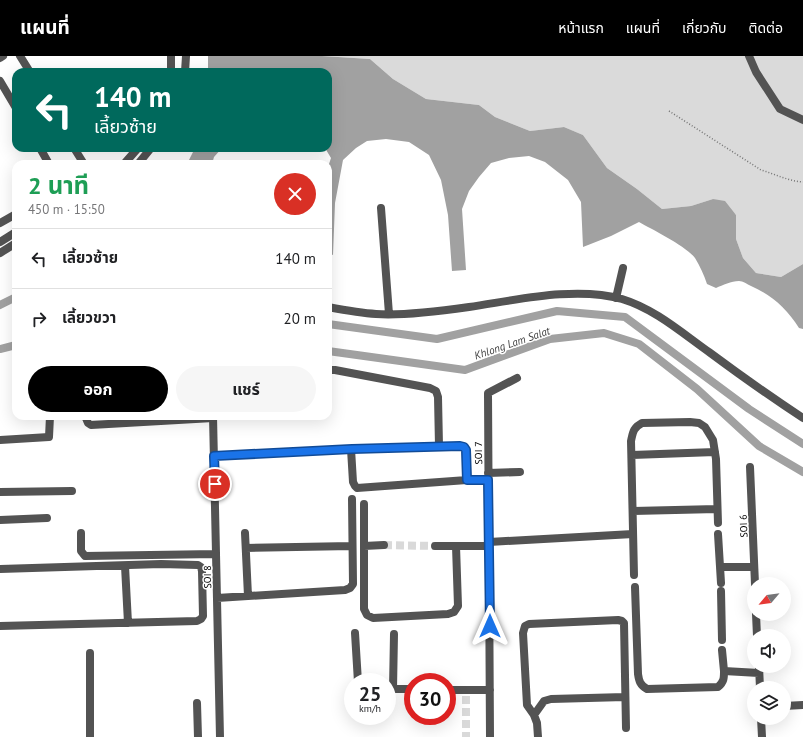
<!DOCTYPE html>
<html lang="th">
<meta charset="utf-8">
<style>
:root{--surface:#fff;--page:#f6f6f6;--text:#202124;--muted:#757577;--line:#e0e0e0;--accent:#000}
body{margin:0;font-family:"PT Sans","Noto Sans Thai",sans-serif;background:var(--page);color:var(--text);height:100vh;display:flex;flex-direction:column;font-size:15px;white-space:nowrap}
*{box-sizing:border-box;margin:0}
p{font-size:13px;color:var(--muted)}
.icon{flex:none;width:22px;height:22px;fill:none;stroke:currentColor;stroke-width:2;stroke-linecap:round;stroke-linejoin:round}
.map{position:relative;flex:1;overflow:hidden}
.side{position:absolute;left:12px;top:104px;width:320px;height:260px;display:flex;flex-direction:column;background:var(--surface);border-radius:12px;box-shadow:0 4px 16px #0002}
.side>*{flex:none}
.top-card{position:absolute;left:12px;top:12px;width:320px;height:84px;border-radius:12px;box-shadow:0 4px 16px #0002;background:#00695c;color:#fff;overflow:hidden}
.needle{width:26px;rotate:241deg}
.buttons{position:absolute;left:747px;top:521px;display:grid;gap:8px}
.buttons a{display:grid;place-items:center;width:44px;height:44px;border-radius:50%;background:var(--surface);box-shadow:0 4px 16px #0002;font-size:20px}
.speed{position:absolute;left:344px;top:617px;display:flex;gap:8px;font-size:20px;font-weight:700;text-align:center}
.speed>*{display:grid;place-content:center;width:52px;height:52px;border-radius:50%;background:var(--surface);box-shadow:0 4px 16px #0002;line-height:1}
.speed small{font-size:10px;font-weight:400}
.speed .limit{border:6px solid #d22;background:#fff;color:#111}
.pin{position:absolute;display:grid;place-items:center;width:34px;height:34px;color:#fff;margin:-17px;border:2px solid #fff;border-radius:50%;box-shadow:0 1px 4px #0007}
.me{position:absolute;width:44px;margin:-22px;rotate:0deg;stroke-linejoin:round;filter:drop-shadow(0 0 3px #0008)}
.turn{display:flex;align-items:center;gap:14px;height:84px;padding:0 16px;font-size:18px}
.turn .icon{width:52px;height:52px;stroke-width:2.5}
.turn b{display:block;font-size:28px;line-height:34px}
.round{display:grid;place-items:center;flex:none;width:42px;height:42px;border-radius:21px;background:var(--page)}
.headline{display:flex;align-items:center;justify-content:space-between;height:68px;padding:0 16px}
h1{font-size:24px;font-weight:700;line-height:30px;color:#1e9e55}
.action{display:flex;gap:8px;margin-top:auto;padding:8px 16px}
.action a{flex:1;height:46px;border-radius:24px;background:var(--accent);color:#fff;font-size:16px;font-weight:700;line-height:46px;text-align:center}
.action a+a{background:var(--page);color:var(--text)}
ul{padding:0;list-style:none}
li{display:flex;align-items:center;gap:12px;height:60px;padding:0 16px;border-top:1px solid var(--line)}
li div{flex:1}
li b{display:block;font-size:15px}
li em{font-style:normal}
header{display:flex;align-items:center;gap:24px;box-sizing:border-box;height:56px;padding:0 20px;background:var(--accent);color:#fff}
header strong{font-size:19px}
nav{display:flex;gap:22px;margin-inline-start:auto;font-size:14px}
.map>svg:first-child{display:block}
.green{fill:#dadada}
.water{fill:#a1a1a1}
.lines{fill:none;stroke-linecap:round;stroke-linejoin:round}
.canal{stroke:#a1a1a1;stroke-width:8}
.minor-tunnel{stroke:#d9d9d9;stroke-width:8;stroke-dasharray:8 4;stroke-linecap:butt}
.path{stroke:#757575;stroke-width:1.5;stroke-dasharray:1 2;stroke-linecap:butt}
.minor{stroke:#535353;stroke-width:8}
.route-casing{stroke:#114b97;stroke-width:10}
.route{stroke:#1a73e8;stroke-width:7}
.labels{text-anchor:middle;stroke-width:3;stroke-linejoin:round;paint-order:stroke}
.street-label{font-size:10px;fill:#000;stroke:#fff}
.water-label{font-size:11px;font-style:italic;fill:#424242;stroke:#fff}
</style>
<header>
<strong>แผนที่</strong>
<nav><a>หน้าแรก</a><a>แผนที่</a><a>เกี่ยวกับ</a><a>ติดต่อ</a></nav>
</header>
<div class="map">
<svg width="803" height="681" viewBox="0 0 803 681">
<rect width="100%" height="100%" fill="#fff"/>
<!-- green -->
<path class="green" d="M322,0H803V208L781,221L756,217L743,202L736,183V159L713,143L691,150L662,153L637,133L607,112L583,79L564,71L530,75L495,61L479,49L426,43L393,23L370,3Z"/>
<!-- water -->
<path class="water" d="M208,0H322L370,3L393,23L426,43L479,49L495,61L530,75L564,71L583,79L607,112L637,133L662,153L691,150L713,143L725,145L736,159V183L743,202L756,217L781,221L803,208V273L799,272C787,253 772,239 751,230C747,228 743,225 739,225C731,225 723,229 716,232L707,228C704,219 700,210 695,202C686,190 653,174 639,166L611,180L583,191L581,146L568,124L545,106L529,100L509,102L491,107L479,121L469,135L462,153L466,214L452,215L448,159L441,124L429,99L409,86L386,83L367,85L356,92L343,104L335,147L333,199L328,197V111L331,102L325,92H328V16H208Z
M195,92H222L214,101L212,108H187Z"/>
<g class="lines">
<!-- canal -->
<path class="canal" d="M0,249L16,241
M328,268L437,283L557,255L625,261L749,353L803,388
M0,293L16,289
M328,295L465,314L550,283L604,277L639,288L697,333L759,390L803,416"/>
<!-- minor-tunnel -->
<path class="minor-tunnel" d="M384,489L435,490
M466,640V681"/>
<!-- path -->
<path class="path" d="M669,55L761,114C775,118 788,125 803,126"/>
<!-- minor -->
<path class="minor" d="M20,0L30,16
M171,0V16
M749,0L756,16L780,53L803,64
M0,2L3,0
M185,16L186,0
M0,25L16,52
M40,92L49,108
M74,92L84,108
M124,108L138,92
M138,108L151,92
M381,152L389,258
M0,167L16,158
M0,186L16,176
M0,197L16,187
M616,242L623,212
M328,251C344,254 360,257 376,258C404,260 441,255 469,251C517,244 575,230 622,243C655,253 682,277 709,296C740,319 771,341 803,362
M328,314H335L430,332L436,335L438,341L439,390
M85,360L88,367L91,369L213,362
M213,360L220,681
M0,384L49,381L50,360
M351,393L353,426L355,430L357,432L467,424H488
M632,399L715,396
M214,400L351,393L460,390L464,391L466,394L467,424
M750,411L755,528
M488,417L520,416
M0,436L72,435
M364,448V553L367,559L373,562L448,558L454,556L458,550L456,490
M633,455L717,453
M0,464L47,462
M81,477V495L85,500L216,498
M245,477L248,540
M718,478L721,527
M489,486L633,478
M364,490L384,489
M435,490H489
M246,492L352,490
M125,510L128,567
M720,511H754
M0,513L161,508L198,509L201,511L202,515L203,560L201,563L197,565L0,570
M634,519L631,385C633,376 633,372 642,367L690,366L699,367L705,371L713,384L716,403L718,467
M635,531L638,618C639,625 640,629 647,633L718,631C724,626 724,622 724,615
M721,535L722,584
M217,542L345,534L350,532L353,528L352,443
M756,558L757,580
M355,577L358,626
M722,594L724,615L759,617
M90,597V681
M759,610L760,632
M387,633H413
M393,633L394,578
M447,634H490
M197,647L198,681
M784,650L803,649
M534,659L544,645L551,643L625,641
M761,662L762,681
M490,681L488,337L517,322
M538,681L537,667L534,659L527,649L523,577L525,570L529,568L618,564L622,565L624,567L626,672"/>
</g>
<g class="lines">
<defs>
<path id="route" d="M215,428L214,400L352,393L460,390L464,391L466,394L467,424H488L490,570"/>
</defs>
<!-- route casing -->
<use href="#route" class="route-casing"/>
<!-- route -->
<use href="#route" class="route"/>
</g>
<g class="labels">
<!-- street labels -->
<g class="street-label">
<text transform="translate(478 397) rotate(-91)" y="4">SOI 7</text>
<text transform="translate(743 470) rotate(-92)" y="4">SOI 6</text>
<text transform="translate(207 521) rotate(-91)" y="4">SOI 8</text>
</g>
<!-- water labels -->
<g class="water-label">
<text transform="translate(512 287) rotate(-19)" y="4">Khlong Lam Salat</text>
</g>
</g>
</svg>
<div class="buttons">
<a><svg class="needle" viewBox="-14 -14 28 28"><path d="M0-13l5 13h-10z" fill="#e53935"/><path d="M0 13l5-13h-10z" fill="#757577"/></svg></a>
<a><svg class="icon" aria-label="sound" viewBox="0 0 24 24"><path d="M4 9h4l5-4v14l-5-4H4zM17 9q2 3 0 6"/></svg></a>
<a><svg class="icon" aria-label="layers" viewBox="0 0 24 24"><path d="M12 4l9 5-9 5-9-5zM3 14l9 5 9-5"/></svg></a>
</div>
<div class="speed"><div>25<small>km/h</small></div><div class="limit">30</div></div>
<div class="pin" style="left:215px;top:428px;background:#d93025"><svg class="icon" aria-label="arrive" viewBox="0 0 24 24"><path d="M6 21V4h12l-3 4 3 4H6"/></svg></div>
<svg class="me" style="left:490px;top:570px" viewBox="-20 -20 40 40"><path d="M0-17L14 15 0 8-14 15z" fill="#1a73e8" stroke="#fff" stroke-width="4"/></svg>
<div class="top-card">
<div class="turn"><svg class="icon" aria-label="left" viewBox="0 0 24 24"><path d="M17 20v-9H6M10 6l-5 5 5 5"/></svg><div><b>140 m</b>เลี้ยวซ้าย</div></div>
</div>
<section class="side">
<div class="headline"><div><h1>2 นาที</h1><p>450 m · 15:50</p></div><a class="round" style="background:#d93025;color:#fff"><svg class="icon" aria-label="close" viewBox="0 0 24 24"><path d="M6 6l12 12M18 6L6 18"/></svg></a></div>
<ul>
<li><svg class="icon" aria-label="left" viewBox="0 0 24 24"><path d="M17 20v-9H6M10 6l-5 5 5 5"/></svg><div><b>เลี้ยวซ้าย</b></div><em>140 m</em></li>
<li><svg class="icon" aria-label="right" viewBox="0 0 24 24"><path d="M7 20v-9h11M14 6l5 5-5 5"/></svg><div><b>เลี้ยวขวา</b></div><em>20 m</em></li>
</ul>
<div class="action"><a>ออก</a><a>แชร์</a></div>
</section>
</div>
